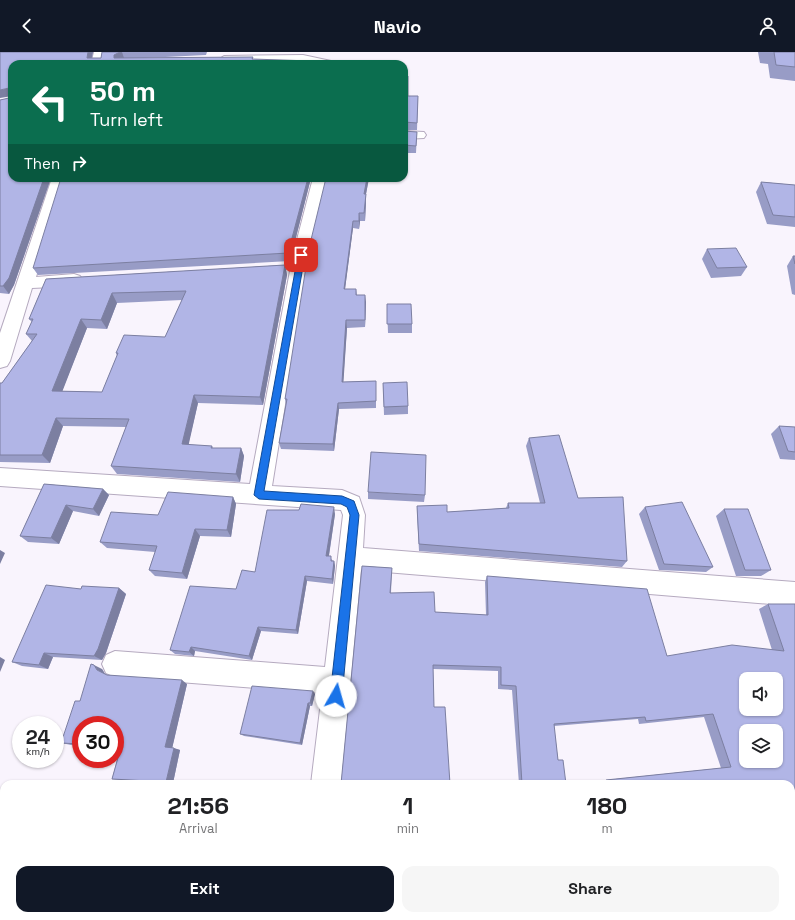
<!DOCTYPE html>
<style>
:root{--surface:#fff;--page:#f6f6f6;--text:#202124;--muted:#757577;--accent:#111827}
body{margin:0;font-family:"Space Grotesk",sans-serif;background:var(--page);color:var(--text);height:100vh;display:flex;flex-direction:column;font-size:15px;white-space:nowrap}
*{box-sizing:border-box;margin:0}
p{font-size:13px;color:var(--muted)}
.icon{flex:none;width:22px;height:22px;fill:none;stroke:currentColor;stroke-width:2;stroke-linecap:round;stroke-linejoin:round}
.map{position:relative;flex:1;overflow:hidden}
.panel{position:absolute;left:0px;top:728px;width:795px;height:140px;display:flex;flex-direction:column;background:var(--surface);border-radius:12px 12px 0 0;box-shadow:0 1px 3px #0004}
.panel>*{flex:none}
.top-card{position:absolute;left:8px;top:8px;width:400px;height:122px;border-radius:12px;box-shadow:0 1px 3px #0004;background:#0b6e4f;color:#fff;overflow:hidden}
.controls{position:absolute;left:739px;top:620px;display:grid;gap:8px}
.controls a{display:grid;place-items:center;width:44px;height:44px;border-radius:8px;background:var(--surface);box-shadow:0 1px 3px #0004;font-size:20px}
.speed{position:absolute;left:12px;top:664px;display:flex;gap:8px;font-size:20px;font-weight:700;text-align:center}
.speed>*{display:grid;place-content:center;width:52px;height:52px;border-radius:50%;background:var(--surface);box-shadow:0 1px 3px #0004;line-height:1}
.speed small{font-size:10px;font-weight:400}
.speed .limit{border:6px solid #d22;background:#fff;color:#111}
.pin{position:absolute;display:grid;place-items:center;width:34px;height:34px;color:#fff;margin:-17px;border-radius:8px;box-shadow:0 2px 6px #0006}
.me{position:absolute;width:44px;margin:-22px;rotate:7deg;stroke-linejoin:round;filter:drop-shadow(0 0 3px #0008)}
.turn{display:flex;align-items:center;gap:14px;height:84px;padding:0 16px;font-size:18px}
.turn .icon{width:52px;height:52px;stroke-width:2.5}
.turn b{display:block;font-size:28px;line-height:34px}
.then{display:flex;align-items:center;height:38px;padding:0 16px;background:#0003;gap:8px;font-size:15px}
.eta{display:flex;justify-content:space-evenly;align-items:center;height:68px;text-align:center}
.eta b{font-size:24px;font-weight:700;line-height:28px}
.cta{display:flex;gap:8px;margin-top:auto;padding:8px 16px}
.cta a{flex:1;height:46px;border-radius:12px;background:var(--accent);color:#fff;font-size:16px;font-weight:700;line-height:46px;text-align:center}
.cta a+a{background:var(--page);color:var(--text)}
header{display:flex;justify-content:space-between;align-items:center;height:52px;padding:0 16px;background:var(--accent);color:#fff;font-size:18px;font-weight:700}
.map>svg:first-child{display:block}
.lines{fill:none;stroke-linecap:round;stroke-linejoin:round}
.minor-casing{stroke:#b5aabf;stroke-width:2}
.minor{fill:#fff;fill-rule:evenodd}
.wall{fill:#989cc6;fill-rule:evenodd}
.shaded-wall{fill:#7c7fa1}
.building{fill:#b1b5e6;stroke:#7c7fa1;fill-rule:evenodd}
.route{fill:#1a73e8;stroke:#114b97}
</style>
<header><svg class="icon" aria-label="back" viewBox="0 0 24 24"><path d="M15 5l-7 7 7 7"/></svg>Navio<svg class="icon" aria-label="person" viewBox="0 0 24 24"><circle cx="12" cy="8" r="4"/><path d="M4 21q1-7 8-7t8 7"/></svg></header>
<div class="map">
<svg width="795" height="868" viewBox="0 0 795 868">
<rect width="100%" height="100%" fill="#f9f4fd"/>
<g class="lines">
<defs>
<path id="minor" d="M94,0H106L103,12H91Z
M303,3L331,9L333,12H224L218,8L224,4Z
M404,79L424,80L426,83L424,86L404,87Z
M52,126H66L36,225L74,222L80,224L83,228L80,232L74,234L32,236L10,309L7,314L0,316V281Z
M313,126H327L309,203L272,434L342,438L359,445L365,463L363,496L795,530V554L361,518L341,732H311L322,641L115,625L106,621L102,612L106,603L115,599L325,615L343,463L341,458L0,434V416L250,432L293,203Z
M791,765H795V795H791Z
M0,786L4,787V817L0,816Z
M482,864H514V868H482Z"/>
</defs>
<!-- minor casing -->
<use href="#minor" class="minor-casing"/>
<!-- minor -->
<use href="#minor" class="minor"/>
</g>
<!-- wall -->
<path class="wall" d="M0,0H93L92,6H101L102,0H207L206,3L145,6L253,5V7L12,12V126H51L14,233L9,242L0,241V48L9,46Z
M758,0H795V29L770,26L768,12L760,11Z
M404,24L408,44H418L417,78H404Z
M404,79L417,80L416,101H404Z
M311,126L290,209L38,223L33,216Z
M326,126H369L366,142V150L365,169H360L359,177L353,176L345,237H356L357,243L366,250L365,275L347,276L343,330L376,329V356L339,357L334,399L281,397L279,391L286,353L285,347Z
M761,130L795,133V176V175L767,172L756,140Z
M707,197L747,215L741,224L711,226L702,207Z
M793,204H795V243L792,242L787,214Z
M285,213L287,223L263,353L198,351L188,393L212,394L213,396H241L244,404L240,430L117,422L111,414L126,375L63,374L50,411L0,410V331H2L32,289L26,282L32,270L29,267L46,227ZM182,248L165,285L116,301L117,304L102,340L62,339L87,276L107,277L117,251Z
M387,252L412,272V281H388Z
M383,331L408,354V362L384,363Z
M779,374L795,375V408L780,407L771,382Z
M529,386L578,446L627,509L622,515L419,499L417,461V454L447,460L506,456L508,451H540L526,394Z
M44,432L103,437L109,443L99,464L73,459L59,492L28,490L20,484Z
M368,440L425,443L424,450L368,447Z
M233,445L236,452L231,485L200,484L187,527L155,524L149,518L155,500L107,496L100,490L158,463Z
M645,455L713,515L706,520L659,518L639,462Z
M724,457L771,518L761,524H736L716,464Z
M335,462L329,504L333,509H334L335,514L333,532L307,529L298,582L261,579L252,608L195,599L194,604L175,602L170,598L236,537L255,520Z
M362,514L392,516L391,541L435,560L486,563L485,530L487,524L667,604L772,598L759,557L768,552H795V755L601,731L600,729L606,728L721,716L704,665L639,672L638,667L554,674L558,708L566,732H519L512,638L498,637V619L433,617L434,655L450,732Z
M119,536L126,542L106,601L102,608L53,605L48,617L22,614L12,610L81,537Z
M102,617L105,622L107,623L187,632L172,696L180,698L173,731L120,728L112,727L120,696H115V673H81V694L71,693L61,691L80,649Z
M315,642L312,654H310L302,693L244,684L240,682Z
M600,864L601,868H514L515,866Z
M691,864H784L785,868H691Z"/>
<!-- shaded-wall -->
<path class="shaded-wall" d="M88,0H93L90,12L87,6Z
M120,0H122L124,6H114V3Z
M9,36L12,44L0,46V38Z
M44,126H51L14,233L9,242L3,234Z
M308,126H311L290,209L288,201Z
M367,126H369L366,142V150L365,169L364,142Z
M359,161L360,169L359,177Z
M353,169V176L344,245V237Z
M285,213L287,223L263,353L260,345Z
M112,241L117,251L107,277L101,268Z
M365,243L366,250L365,275Z
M81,267L87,276L59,348L52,339Z
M346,268L347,276L343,337L342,330Z
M194,343L198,351L187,400L182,392Z
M338,351L339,357L334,399L333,392Z
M56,366L63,374L50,411L42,403Z
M241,396L244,404L240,430L236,422Z
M103,437L109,443L99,464L93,457Z
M233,445L236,452L231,485L227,478Z
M66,453L73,459L59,492L51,486Z
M334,455L335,462L328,509L326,504Z
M195,477L200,484L187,527L182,521Z
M0,498L5,501L0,512Z
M334,509L335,514L333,532L332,527Z
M305,524L307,529L298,582L296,578Z
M119,536L126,542L106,601L102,608L94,604Z
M258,575L261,579L252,608L249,604Z
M191,595L195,599L194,604L189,600Z
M44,601L53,605L48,617L39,613Z
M0,605L5,608L0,620Z
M94,613L102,617L105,622L97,618Z
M182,628L187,632L172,697L165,695Z
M313,639L315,642L312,654L310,651Z
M308,651L310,654L302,693L300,691Z
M174,696L180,698L173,731L166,730Z"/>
<!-- building -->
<path class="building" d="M0,0H88L87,6H101L102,0H120L114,3V6L253,5L252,7L311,9L310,12H12V126H44L9,226L3,234H0V48L9,46V36L0,38Z
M774,0H795V15L776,13Z
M404,24H408V44H418L417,71L404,70Z
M404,79L417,80L416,94L404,93Z
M61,126H308L288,201L33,216Z
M326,126H367L364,142H366L364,161H359V169H353L344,237H356V243H365V268H346L342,330L376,329V349L338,351L333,392L279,391L287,347H285L309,196Z
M761,130L795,133V165L773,163Z
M736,196L747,215L717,216L707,197Z
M793,204H795V212Z
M285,213L260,345L194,343L182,392L212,394L211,396H241L236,422L111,414L129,367L56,366L42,403H0V331H2L37,282H26L33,267H29L46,227ZM186,239L165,285L124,283L116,301H118L102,340L52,339L81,267L101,268L112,241Z
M387,252H411L412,272H387Z
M407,330L408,354L384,355L383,331Z
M779,374L795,375V400L788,399Z
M559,383L578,446L623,445L627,509L419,492L417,454L447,453V460L509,456L508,451H545L529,386Z
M371,400L426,403L425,443L368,440Z
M44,432L103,437L93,457L66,453L51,486L20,484Z
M168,440L233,445L227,478L195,477L182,521L149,518L157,494L100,490L111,460L158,463Z
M682,450L713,515L664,512L645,455Z
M301,452L334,455L326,504H331V509H334L332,527L305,524L296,578L258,575L249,604L191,595L189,600L170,598L190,534L236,537L242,518L255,520L267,458H299Z
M724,457H748L771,518H745Z
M362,514L392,516L390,541L434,540L435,560L488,563L487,524L647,537L667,604L732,593L784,599L768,552H795V755L791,756V732H590L607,731L606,728L731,715L713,662L646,669L645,665L554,672L558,708H563L566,732H522L516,634L501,633V615L433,613L434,655H445L450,732H341ZM746,627H776V657H746ZM746,679H776V709H746Z
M46,533L81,537L82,534L119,536L98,597L94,604L44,601L39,613L12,610Z
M91,612L94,613L97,618L107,623L182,628L165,695L174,696L166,730L112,727L121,695L115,694V673H81V692L61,691L75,649H80Z
M252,634L313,639L310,651H308L300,691L240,682Z
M144,864H600L601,868H520L518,866H485V868H143Z
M700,864H784L785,868H701Z"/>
<!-- route -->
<path class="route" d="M301,201L305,203L264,439L342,444L354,449L359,463L342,644L340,648L336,649L332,648L330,644L350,463L347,455L341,452L259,447L254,443L298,203Z"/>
</svg>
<div class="controls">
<a><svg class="icon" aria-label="sound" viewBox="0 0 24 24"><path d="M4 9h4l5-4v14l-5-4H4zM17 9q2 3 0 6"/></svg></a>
<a><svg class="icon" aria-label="layers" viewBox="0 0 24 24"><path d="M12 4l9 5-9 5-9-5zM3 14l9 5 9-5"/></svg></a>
</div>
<div class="speed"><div>24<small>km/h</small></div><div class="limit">30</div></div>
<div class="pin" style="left:301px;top:203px;background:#d93025"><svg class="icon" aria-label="arrive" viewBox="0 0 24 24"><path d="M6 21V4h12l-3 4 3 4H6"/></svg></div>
<svg class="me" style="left:336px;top:644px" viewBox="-20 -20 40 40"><circle r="19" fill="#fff"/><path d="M0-13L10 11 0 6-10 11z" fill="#1a73e8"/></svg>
<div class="top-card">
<div class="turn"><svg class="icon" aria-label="left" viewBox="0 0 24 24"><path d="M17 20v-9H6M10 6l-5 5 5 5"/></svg><div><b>50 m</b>Turn left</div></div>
<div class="then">Then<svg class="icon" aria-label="right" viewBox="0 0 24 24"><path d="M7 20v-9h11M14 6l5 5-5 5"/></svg></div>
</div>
<section class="panel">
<div class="eta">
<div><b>21:56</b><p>Arrival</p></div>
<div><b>1</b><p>min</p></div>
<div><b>180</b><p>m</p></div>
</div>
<div class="cta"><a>Exit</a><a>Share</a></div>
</section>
</div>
